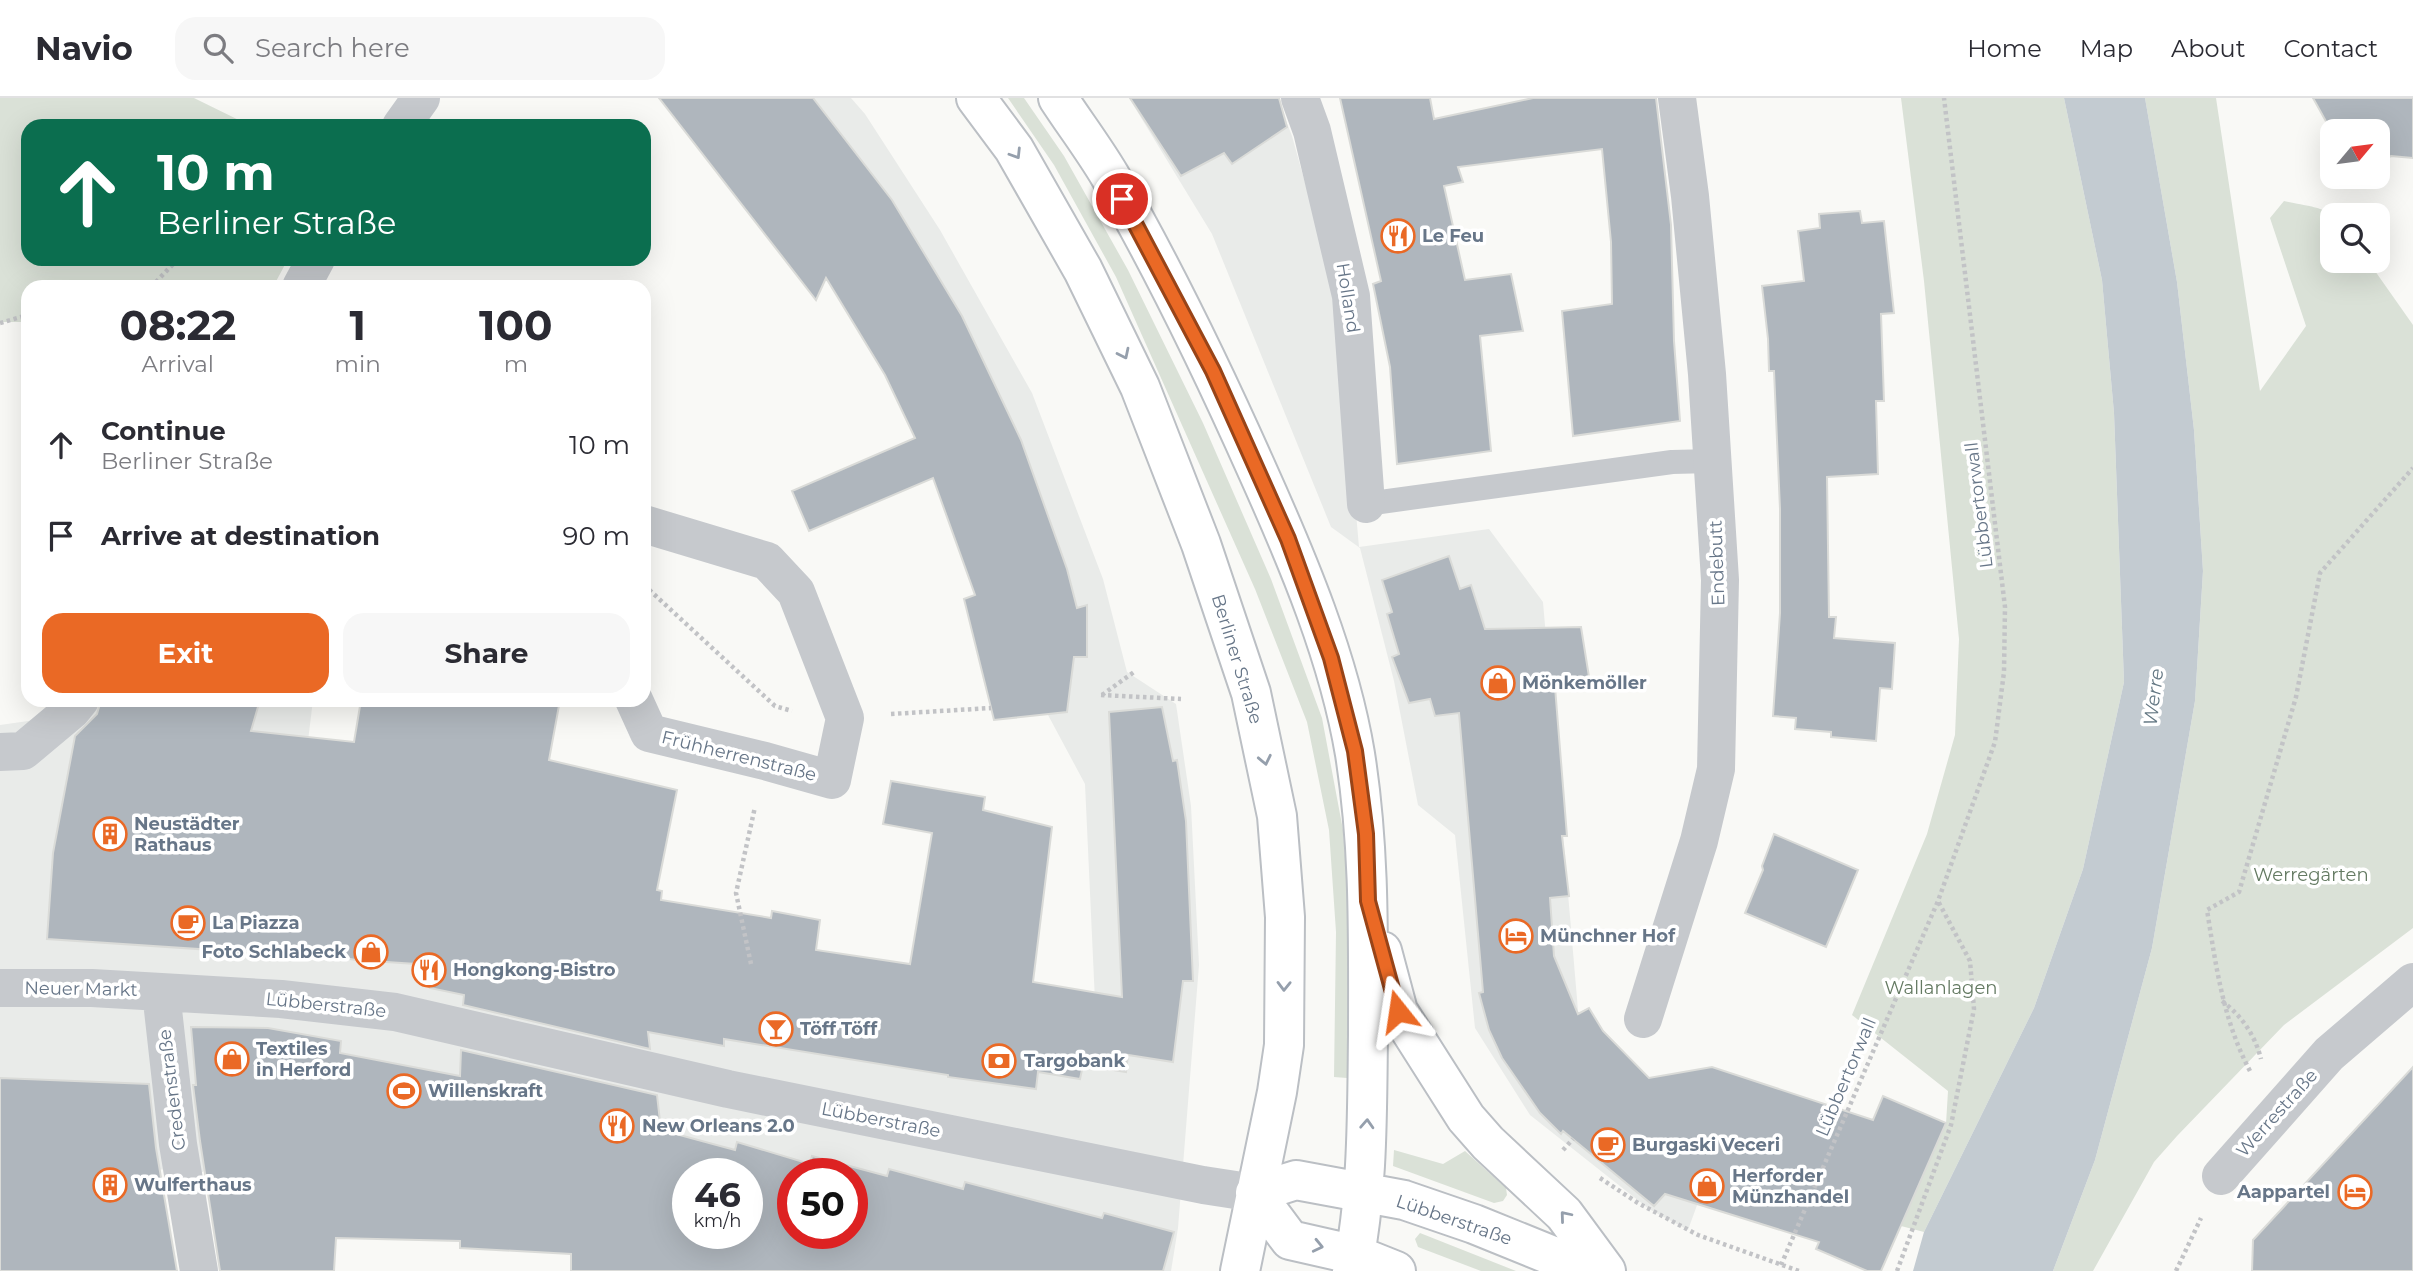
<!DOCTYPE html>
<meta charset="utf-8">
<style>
:root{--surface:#fff;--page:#f7f7f7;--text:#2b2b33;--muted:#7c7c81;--line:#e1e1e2;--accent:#ea6925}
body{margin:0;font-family:Montserrat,sans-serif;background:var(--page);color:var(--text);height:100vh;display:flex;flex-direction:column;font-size:26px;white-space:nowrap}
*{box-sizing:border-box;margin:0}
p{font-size:23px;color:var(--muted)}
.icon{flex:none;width:38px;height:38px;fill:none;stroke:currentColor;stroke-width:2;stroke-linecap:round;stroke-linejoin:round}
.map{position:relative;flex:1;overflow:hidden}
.drawer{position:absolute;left:21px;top:182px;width:630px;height:427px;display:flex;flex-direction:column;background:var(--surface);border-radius:21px;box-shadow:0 7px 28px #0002}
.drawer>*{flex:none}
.guide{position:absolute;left:21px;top:21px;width:630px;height:147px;border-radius:21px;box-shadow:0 7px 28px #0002;background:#0b6e4f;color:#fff;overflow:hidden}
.needle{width:46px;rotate:61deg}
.fabs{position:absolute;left:2320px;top:21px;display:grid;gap:14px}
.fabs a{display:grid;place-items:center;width:70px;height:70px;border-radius:14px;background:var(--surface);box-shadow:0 7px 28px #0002;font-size:35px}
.speed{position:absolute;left:672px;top:1060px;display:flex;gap:14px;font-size:35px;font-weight:700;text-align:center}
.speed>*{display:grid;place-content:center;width:91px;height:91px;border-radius:50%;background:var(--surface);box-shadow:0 7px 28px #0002;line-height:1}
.speed small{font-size:18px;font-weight:400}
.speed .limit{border:10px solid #d22;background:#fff;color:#111}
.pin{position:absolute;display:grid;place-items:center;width:60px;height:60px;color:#fff;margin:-30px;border:4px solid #fff;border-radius:50%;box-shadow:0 2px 7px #0007}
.me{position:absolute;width:77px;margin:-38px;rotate:345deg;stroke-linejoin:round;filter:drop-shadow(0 0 5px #0008)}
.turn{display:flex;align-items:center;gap:24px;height:147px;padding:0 21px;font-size:32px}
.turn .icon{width:91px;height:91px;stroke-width:2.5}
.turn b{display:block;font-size:49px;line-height:60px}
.eta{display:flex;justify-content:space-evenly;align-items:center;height:119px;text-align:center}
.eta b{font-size:42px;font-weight:700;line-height:49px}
.button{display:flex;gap:14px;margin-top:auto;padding:14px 21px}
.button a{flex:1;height:80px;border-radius:21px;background:var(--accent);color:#fff;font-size:28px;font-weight:700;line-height:80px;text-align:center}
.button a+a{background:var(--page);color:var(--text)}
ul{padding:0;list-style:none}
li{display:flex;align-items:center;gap:21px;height:91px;padding:0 21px}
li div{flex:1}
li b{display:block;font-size:26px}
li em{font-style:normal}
header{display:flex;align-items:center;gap:42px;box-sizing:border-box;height:98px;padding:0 35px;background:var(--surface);border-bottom:2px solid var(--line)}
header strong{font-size:33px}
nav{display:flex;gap:38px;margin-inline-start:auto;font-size:24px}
.search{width:490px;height:63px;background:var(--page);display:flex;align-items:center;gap:18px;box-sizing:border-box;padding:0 24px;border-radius:21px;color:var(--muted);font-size:26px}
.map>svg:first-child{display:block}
.built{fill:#e9ebe9;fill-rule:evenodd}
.green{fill:#dae1d7}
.water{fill:#c3cbd1}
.building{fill:#afb6bd;stroke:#dadbd8;stroke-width:2;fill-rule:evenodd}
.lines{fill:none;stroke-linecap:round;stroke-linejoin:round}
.secondary-casing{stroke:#bbbfc4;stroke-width:42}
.path{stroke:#c2c3c6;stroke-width:4.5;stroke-dasharray:3.5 3.5;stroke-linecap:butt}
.lane{stroke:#c6c9cd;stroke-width:24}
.street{stroke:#c6c9cd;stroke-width:38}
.secondary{stroke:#fff;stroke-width:38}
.oneway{stroke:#959fac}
.route-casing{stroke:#984418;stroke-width:18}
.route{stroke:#ea6925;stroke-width:12}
.labels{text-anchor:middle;stroke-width:7;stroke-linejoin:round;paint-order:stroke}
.poi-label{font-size:18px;font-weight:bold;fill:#677688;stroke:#fff;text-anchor:start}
.street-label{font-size:18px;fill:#677688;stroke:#fff}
.park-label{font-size:18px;fill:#647a62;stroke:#fff}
.water-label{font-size:19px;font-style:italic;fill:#637783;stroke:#fff}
</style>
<header>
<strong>Navio</strong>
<div class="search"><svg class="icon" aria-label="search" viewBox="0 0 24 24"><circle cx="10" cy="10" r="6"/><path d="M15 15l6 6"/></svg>Search here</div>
<nav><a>Home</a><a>Map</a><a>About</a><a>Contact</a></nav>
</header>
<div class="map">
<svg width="2413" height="1173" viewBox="0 0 2413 1173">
<rect width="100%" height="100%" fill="#f9f9f6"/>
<!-- built -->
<path class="built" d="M719,0H851L865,16L940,132L1032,295L1103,481L1127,574L1176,606L1191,708L1199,867L1178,1130L1171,1173H649L243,997L203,1074L0,1062V627L84,615L95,602H313L286,823L1096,925L1085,686L1033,589L924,311ZM688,1076H747V1136H688ZM793,1076H852V1136H793Z
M1129,0H1277L1292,38L1337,200L1359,449L1489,431L1543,504L1581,947L1725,1030L1688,1132L1649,1111L1530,1017L1475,930L1455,737L1418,707L1394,583L1360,450L1331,429L1212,136Z"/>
<!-- green -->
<path class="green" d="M0,0H194L251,28H28V161H288L273,189H28V224H0Z
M1008,0H1024L1064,58L1128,172L1203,325L1271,481L1322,620L1343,732L1351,836L1347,980L1334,979L1336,834L1329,732L1307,624L1255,491L1116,179L1054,67Z
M1901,0H2064L2102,182L2114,315L2124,584L2083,771L2034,910L1924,1134L1901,1128L1946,1026L1948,993L1852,917L1927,736L1955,637L1959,541L1924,183Z
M2145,0H2216L2260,293L2306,228L2270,120L2284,103C2338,114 2333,107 2333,163H2368L2413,227V830L2284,927L2177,1038L2154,1064L2093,1173H2053L2095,1062L2152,850L2195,603L2203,473L2194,332L2177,184Z
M1394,1052L1443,1066L1465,1053L1506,1090L1507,1097L1503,1103L1494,1105L1393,1068Z
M1420,1135L1516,1173H1481L1418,1149L1415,1141Z"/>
<!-- water -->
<path class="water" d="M2064,0H2145L2177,184L2194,332L2203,473L2195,603L2152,850L2095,1062L2053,1173H1913L1924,1134L2034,910L2083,771L2124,584L2114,315L2102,182Z"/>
<!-- building -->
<path class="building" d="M659,0H813L892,102L962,218L1021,342L1067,471L1077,510L1087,507V559H1074L1067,614L994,622L964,501L975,497L933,380L809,433L792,393L915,340L885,277L826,180L816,202Z
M1130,0H1279L1287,29L1232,66L1224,55L1181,78Z
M1340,0H1430L1434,21L1533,0H1656L1671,127L1674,243L1680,323L1573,338L1562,213L1612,206L1611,144L1602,51L1458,69L1463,84L1444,88L1465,182L1511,176L1523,233L1480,238L1491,353L1397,366L1390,269L1373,186L1381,183Z
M2313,0H2413V60L2391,58L2378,65V33H2333V36Z
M1860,113L1862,125L1884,123L1894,215L1881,216L1884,303H1876L1878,376L1827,379L1829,519H1836L1834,540L1895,545L1892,591L1880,590L1876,643L1831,639V634L1795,631L1796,620L1773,618L1780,515V411L1774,273H1769L1768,241L1762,188L1804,183L1798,133L1820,130L1819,116Z
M1449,458L1460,491L1471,487L1485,531L1581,529L1590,585L1555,589L1567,738H1562L1569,798L1550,800L1554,858L1578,916L1589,910L1603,933L1649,980L1712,969L1873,1022L1883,998L1946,1025L1881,1173H1867L1816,1151L1819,1144L1665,1096L1654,1108L1563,1033L1561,1036L1540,1015L1502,960L1489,932L1479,895L1483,894L1459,615L1435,618L1430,601L1409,605L1392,559L1399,556L1387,516L1392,514L1382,482Z
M101,602H260L251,633L354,644L361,602H560L549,662L677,692L657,792L662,793L661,802L771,820L772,813L820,822L816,852L910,866L932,735L883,726L891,683L985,699L983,712L1052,729L1033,884L1122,899L1109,614L1162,609L1173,663L1177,662L1186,723L1193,883H1183L1173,964L1128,957L1126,974L1083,967L1080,981L1038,974L1036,991L948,979V977L724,941V948L648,934L650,951L463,907L464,897L430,890L431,867L356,862L289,851L288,857L47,841L53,755L75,638L97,616Z
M1774,736L1858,772L1826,849L1745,815L1763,772L1762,768Z
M191,929L268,930L341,943L340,955L460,978L461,952L657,997L661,1032L735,1052L737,1044L810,1066L812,1058L887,1078L889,1071L963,1091L965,1084L1102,1120L1104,1115L1174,1134L1163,1173H571V1156L460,1150V1143L336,1140L334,1173H220L200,1043L193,987H196ZM688,1076H747V1136H688ZM793,1076H852V1136H793Z
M2413,969V1173H2252L2253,1142Z
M0,980L149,986L156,1050L177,1173H0Z"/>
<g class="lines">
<defs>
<path id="secondary" d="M976,0L1014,51L1083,172L1140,289L1201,446L1251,595L1277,718L1285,819L1284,947L1277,994L1240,1173
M1058,0C1075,26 1094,51 1110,78C1165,173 1213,273 1258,374C1298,463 1339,560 1355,656C1370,750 1368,842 1368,937C1367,1015 1368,1096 1352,1173
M1382,853L1398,913L1466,1020L1488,1045L1564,1116L1606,1173
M1255,1095L1296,1082L1404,1102L1474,1126L1590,1173
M1255,1095L1290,1142L1356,1157L1396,1173"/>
</defs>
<!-- secondary casing -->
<use href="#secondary" class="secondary-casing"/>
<!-- path -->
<path class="path" d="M151,189L178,161
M0,225L28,217
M644,487L775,608L792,613
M1101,597L1181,601
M1102,597L1134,574
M891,616L991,610
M751,866L736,795L755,709
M2222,903C2241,917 2255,937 2261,961
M2250,973C2223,922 2216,868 2207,812L2239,794L2296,599L2320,475L2413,370
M1563,1052L1573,1041
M1600,1080L1638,1105L1698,1137L1799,1173
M1781,1167L1938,803L1995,644L2004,574L2005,509L1944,0
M1897,1173L1951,1027L1974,911L1970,863L1938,803
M2176,1173L2201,1120"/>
<!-- lane -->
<path class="lane" d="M1366,406L1672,364L1712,363"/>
<!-- street -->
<path class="street" d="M1300,0L1312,33L1351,198L1366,406
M401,28L421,0
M301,189L316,161
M634,602L649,635L765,663L832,682L845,620L796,494L767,463L644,426
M0,654L23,653L72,612L80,602
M0,890H92L161,894L281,901L395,914L728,991L1203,1087L1255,1095
M161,894L178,1046L199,1173
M1643,921L1699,743L1716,671L1720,482L1707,276L1690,98L1677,0
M2221,1078L2329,956L2413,884"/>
<!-- secondary -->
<use href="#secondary" class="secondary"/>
</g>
<!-- one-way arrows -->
<defs><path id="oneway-chevron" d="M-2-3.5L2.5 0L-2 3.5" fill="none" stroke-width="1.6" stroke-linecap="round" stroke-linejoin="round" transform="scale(1.75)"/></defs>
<g class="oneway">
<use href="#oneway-chevron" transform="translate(1016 56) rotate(58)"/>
<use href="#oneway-chevron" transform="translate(1124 256) rotate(64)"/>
<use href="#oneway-chevron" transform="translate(1265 662) rotate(78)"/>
<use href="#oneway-chevron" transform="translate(1284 888) rotate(91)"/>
<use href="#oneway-chevron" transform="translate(1367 1026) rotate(-87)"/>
<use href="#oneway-chevron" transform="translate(1565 1118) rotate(-130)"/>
<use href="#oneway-chevron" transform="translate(1318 1148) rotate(13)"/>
</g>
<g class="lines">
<defs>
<path id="route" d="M1122,101L1213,273L1288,441L1331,560L1355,653L1366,736L1368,803L1398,913"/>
</defs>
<!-- route casing -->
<use href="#route" class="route-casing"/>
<!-- route -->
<use href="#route" class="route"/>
</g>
<!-- icons -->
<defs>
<symbol id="restaurant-ring" viewBox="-11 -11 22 22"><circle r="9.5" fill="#fff" stroke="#ea6925" stroke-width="1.5"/><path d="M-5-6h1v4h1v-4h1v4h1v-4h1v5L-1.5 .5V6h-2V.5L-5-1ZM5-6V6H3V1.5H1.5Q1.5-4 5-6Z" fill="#ea6925"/></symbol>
<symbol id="shop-ring" viewBox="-11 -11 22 22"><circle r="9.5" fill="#fff" stroke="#ea6925" stroke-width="1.5"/><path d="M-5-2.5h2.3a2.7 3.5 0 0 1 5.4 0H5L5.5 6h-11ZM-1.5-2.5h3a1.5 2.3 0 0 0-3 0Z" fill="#ea6925"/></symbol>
<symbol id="building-ring" viewBox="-11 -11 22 22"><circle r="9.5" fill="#fff" stroke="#ea6925" stroke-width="1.5"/><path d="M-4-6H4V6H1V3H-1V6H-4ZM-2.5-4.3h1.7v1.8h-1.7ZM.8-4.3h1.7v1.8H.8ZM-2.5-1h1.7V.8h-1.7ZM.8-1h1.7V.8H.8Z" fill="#ea6925"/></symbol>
<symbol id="cafe-ring" viewBox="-11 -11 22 22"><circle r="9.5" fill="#fff" stroke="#ea6925" stroke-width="1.5"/><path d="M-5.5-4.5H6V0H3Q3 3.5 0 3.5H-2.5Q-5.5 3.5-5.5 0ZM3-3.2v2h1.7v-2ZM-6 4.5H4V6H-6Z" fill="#ea6925"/></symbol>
<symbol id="hotel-ring" viewBox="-11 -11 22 22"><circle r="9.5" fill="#fff" stroke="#ea6925" stroke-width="1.5"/><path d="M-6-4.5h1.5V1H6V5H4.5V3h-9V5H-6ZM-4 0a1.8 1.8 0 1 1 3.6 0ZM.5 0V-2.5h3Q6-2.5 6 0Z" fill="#ea6925"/></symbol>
<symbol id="bar-ring" viewBox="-11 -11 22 22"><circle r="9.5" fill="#fff" stroke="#ea6925" stroke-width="1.5"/><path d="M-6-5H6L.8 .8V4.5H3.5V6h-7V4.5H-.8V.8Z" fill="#ea6925"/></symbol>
<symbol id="bank-ring" viewBox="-11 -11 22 22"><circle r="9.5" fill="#fff" stroke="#ea6925" stroke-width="1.5"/><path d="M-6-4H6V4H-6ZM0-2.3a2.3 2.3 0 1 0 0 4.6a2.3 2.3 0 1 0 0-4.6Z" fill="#ea6925"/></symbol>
<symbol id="stadium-ring" viewBox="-11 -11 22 22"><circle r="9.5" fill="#fff" stroke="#ea6925" stroke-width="1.5"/><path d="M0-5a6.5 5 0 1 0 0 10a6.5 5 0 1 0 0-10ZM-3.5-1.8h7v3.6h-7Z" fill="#ea6925"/></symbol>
</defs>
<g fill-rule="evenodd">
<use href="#restaurant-ring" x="1379" y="119" width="38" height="38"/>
<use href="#shop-ring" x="1479" y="566" width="38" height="38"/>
<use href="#building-ring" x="91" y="717" width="38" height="38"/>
<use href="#cafe-ring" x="169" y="806" width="38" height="38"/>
<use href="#hotel-ring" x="1497" y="819" width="38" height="38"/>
<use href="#shop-ring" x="352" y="835" width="38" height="38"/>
<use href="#restaurant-ring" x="410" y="853" width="38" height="38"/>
<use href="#bar-ring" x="757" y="912" width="38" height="38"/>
<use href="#shop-ring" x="213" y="942" width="38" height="38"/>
<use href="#bank-ring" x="980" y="944" width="38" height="38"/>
<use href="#stadium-ring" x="385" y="974" width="38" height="38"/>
<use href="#restaurant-ring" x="598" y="1009" width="38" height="38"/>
<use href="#cafe-ring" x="1589" y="1028" width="38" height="38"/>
<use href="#building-ring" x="91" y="1068" width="38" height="38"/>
<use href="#shop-ring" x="1688" y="1069" width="38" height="38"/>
<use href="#hotel-ring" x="2336" y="1075" width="38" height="38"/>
</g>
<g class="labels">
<!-- poi labels -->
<g class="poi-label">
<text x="1422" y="144">Le Feu</text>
<text x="1522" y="591">Mönkemöller</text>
<text x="134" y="732">Neustädter<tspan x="134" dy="21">Rathaus</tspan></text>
<text x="212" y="831">La Piazza</text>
<text x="1540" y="844">Münchner Hof</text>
<text x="346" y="860" text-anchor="end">Foto Schlabeck</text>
<text x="453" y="878">Hongkong-Bistro</text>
<text x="800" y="937">Töff Töff</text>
<text x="256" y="957">Textiles<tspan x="256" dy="21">in Herford</tspan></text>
<text x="1024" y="969">Targobank</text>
<text x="428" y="999">Willenskraft</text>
<text x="642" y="1034">New Orleans 2.0</text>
<text x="1632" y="1053">Burgaski Veceri</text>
<text x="1732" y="1084">Herforder<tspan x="1732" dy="21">Münzhandel</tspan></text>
<text x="134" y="1093">Wulferthaus</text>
<text x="2330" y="1100" text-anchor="end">Aappartel</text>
</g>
<!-- street labels -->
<g class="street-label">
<text transform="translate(1348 200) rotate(81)" y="6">Holland</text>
<text transform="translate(1979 407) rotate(-97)" y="6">Lübbertorwall</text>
<text transform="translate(1717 465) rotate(-92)" y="6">Endebutt</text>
<text transform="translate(1237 561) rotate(73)" y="6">Berliner Straße</text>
<text transform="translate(739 658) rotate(14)" y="6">Frühherrenstraße</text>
<text transform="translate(81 891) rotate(1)" y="6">Neuer Markt</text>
<text transform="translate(326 907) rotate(6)" y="6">Lübberstraße</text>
<text transform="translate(1846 979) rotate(-67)" y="6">Lübbertorwall</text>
<text transform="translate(172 992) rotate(-97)" y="6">Credenstraße</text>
<text transform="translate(2277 1015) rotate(-48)" y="6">Werrestraße</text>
<text transform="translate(881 1022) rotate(11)" y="6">Lübberstraße</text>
<text transform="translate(1454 1122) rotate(19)" y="6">Lübberstraße</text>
</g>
<!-- park labels -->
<g class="park-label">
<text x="2311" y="783">Werregärten</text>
<text x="1941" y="896">Wallanlagen</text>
</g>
<!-- water labels -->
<g class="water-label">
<text transform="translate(2153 599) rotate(-83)" y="7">Werre</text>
</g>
</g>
</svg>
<div class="fabs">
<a><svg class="needle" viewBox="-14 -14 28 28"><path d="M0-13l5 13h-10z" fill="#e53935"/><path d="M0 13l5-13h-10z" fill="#7c7c81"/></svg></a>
<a><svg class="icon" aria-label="search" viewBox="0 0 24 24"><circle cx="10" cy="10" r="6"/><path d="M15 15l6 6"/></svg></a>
</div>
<div class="speed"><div>46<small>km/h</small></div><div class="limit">50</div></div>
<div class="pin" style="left:1122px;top:101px;background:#d93025"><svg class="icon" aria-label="arrive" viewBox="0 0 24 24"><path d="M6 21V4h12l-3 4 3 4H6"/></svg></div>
<svg class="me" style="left:1398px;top:913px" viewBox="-20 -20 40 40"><path d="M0-17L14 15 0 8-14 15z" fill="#ea6925" stroke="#fff" stroke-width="4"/></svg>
<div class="guide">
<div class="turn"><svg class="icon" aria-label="ahead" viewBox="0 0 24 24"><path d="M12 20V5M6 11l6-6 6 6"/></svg><div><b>10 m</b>Berliner Straße</div></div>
</div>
<section class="drawer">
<div class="eta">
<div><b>08:22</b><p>Arrival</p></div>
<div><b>1</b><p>min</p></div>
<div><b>100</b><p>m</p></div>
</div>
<ul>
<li><svg class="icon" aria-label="ahead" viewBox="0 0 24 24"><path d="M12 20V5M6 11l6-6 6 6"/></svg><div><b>Continue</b><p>Berliner Straße</p></div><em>10 m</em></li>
<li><svg class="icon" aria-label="arrive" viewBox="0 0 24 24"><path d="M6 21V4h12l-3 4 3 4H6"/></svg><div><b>Arrive at destination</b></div><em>90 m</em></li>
</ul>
<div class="button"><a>Exit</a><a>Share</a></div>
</section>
</div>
